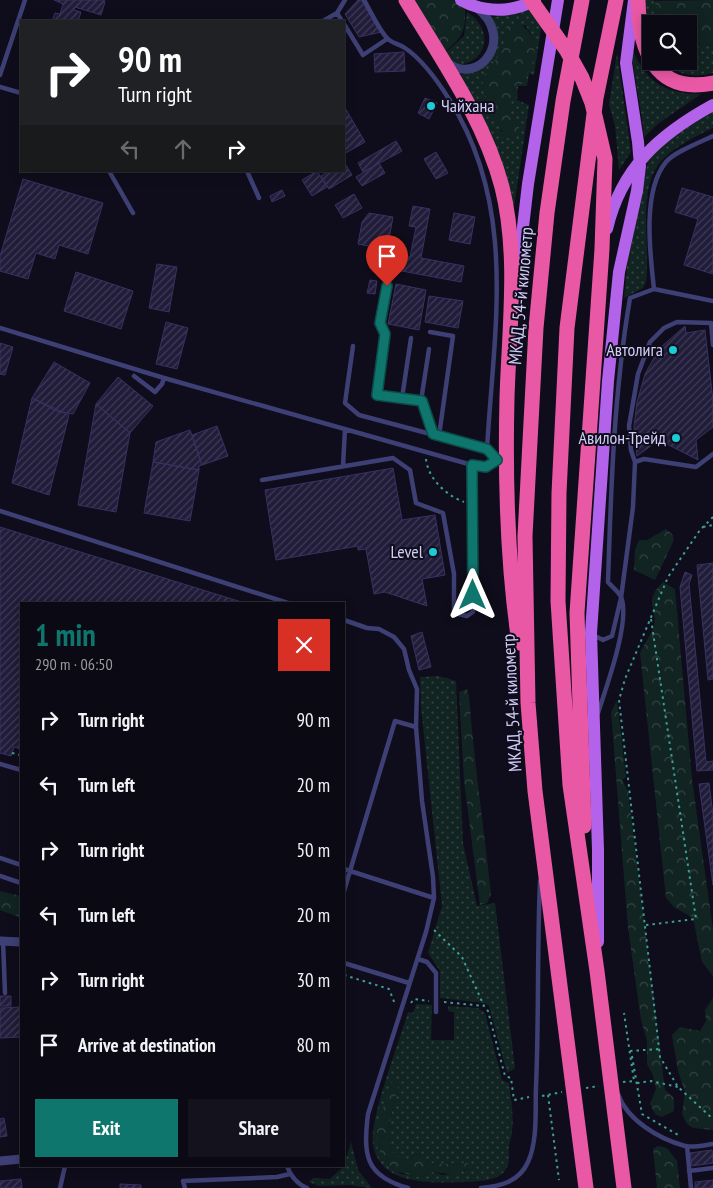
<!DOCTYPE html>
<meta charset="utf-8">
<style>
:root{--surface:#0b0a14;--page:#14131d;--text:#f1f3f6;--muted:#9a9aa0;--line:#2b2b34;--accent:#0f766e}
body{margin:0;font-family:"PT Sans Narrow",sans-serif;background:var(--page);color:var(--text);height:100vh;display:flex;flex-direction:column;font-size:19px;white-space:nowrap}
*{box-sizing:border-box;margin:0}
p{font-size:16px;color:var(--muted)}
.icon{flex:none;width:28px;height:28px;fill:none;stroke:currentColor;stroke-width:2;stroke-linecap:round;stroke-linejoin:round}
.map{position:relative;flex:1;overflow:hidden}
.drawer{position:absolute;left:20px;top:602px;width:325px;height:565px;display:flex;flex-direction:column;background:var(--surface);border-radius:0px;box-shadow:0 2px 12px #0003,0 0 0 1px var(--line)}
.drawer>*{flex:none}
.banner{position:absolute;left:20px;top:20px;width:325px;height:152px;border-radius:0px;box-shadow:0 2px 12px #0003,0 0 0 1px var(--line);background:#202124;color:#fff;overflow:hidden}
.buttons{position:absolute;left:642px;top:15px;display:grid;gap:10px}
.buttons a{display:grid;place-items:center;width:55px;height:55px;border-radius:0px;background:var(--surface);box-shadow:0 2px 12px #0003,0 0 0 1px var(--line);font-size:25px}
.pin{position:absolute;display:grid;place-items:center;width:42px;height:42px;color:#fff;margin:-51px -21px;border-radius:50% 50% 50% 0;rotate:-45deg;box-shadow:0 0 5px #0007}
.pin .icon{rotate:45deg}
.me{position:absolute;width:55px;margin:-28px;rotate:0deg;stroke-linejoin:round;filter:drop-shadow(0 0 4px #0008)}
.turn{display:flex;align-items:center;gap:18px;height:105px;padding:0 15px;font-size:22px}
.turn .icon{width:65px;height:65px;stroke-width:2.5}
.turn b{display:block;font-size:35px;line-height:42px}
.lanes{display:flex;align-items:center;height:48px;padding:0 15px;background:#0003;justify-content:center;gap:25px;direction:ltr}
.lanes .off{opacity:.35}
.round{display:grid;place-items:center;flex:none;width:52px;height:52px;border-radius:0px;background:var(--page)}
.headline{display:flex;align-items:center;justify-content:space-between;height:85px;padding:0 15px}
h1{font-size:30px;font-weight:700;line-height:38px;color:var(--accent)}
.button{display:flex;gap:10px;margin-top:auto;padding:10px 15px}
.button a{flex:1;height:58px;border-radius:0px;background:var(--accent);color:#fff;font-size:20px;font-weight:700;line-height:58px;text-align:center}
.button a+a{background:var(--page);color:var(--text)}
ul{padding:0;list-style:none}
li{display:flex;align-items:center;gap:15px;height:65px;padding:0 15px}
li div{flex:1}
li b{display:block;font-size:19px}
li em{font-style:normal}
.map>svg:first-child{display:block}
.grass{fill:url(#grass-dots);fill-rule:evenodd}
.forest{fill:url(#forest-crowns)}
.building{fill:url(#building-hatch);stroke:#383162}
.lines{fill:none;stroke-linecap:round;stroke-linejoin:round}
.path{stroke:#3b9f94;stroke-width:2;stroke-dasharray:2.5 4;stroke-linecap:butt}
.lane{stroke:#3e3f74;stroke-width:4.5}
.street{stroke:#3e3f74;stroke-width:9}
.primary{stroke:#b263ea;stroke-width:12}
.highway{stroke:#e958a4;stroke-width:15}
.route-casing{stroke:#0a4d48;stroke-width:12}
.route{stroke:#0f766e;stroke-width:9}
.poi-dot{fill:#1ccbd6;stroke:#0f0d1b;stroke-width:2}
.labels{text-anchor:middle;stroke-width:4;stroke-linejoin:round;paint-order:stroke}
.poi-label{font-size:18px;fill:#d0cdf8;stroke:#0f0d1b;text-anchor:end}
.street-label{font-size:18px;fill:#d0cdf8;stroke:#0f0d1b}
</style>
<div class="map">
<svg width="713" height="1188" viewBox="0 0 713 1188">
<defs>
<pattern id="grass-dots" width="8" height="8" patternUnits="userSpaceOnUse" patternTransform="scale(1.25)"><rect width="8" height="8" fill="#112422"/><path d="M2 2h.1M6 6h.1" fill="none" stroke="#334343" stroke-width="1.8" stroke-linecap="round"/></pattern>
<pattern id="forest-crowns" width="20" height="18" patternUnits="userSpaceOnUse" patternTransform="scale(1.25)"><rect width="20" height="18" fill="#112422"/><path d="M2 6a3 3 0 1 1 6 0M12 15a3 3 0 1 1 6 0" fill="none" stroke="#334343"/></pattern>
<pattern id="building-hatch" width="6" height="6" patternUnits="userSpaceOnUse" patternTransform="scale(1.25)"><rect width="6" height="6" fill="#201c39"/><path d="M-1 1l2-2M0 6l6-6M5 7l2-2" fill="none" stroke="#3f3c56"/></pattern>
</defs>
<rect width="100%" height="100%" fill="#0f0d1b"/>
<!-- grass -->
<path class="grass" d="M642,0H654L661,17L667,24H651V44Z
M532,7L542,22L534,75L529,74L527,86H518L517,100L529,105L514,207L510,209L457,76L482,68L497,32L492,17L517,14ZM525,25C545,52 526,60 525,83L516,84L502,135L500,126L486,104L482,77C493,62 507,54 506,34Z
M467,12C494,29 489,64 455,65L444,54L464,36Z
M689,42L713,45V73C693,79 677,74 661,61H689Z
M632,49C647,82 664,94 701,94L659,123L644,137C642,107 633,79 632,49Z
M617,53L631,152L619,170L615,126L609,104Z
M713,111V128C696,136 678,145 664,158C635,186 651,246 646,282L643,288L624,298L627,266L648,160L661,144Z
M439,676L456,681L463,843L477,906L495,903L515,1068L507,1073L489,1006L485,1003L440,998V971L428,953L442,906L421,707L420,677Z
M416,1004L432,1005L431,1040H454V1012L448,1011V1006L478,1008L485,1013L502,1080L509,1083C511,1099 514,1116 512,1132C512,1137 509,1142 509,1147C508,1156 511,1164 504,1172C494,1182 477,1181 464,1182C432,1183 379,1186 373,1144C369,1119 400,1040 408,1012L413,1013ZM398,1085C395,1107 381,1135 395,1156L406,1160C423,1147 421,1161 435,1164L469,1163L467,1170L443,1175L432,1172L422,1177L401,1174L392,1168L379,1151L376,1129Z
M351,1142L358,1170L372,1188L349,1185L319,1186L309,1182L313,1178L330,1179L344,1166Z"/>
<!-- forest -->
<path class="forest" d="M414,0H454L465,7C466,31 463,36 446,51Z
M713,0V45L689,42V24H667L661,17L654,1Z
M516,23C530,27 537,43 534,58C532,67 525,74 525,84H516L508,115L519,128L508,141L486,104L482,77L503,50L508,26Z
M666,529L672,534L674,540L655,580L634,570L635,550L639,540H647Z
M663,582L675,589L692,779L713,930V976L702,962L693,918L674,907L666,898L640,653C643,646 653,631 654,625C657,606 643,602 663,582Z
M467,689L469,696C474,762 484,828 491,894L487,903L480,905L464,781L459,692Z
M617,700L626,777L622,780L628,791L665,1090L674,1098V1111L662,1117L655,1114L650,1104L656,1089L653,1075L647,1064V1041L641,1020L628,928L611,712Z
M0,891L21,896V918L0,910Z
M713,998V1130L693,1128L687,1124L682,1114L685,1092L678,1071L672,1035L680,1027L700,1031L706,1021L705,1010Z
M393,1079H398V1085C395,1107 381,1135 395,1156L406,1160C424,1147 421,1161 435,1164L469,1163L472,1168L452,1174L432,1172L422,1177H417L396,1171L384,1160L377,1146L376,1129Z
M658,1146L667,1148L677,1161L680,1188H657L653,1149Z"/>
<!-- building -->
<path class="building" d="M54,0H104L105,2L101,15L75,7L74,10L81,12L78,21H52L55,13L60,14L63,4Z
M358,0H361L381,32L359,37L345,14Z
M404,52L405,71L375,72L374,54Z
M425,98L437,103L429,119L418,113Z
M344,106L365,142L344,154Z
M396,141L402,151L363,172L358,163Z
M436,152L448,173L436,179L424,159Z
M344,162L352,175L329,189L321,176L329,171H344Z
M379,163L385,173L362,186L356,177Z
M317,171L327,187L312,196L302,180Z
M23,179L103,203L88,254L59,245L55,259L36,253L28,279L0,271V256Z
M682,188L713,197V274L684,265L698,219L675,212Z
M282,190L285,196L272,202L270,196Z
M354,194L362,208L343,218L335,205Z
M413,206L430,209L421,258L464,266L461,282L391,269L394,254L410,257L416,227L409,226Z
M369,213L393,217L387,250L358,244L362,222Z
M454,213L475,217L470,244L449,240Z
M157,264L177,267L169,312L149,308Z
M76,272L133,291L121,329L64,311Z
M370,280L377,281L375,294L367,293Z
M396,284L426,290L419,330L388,324Z
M429,296L463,301L458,328L425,322Z
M166,322L188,328L177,369L156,364Z
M685,326L686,333L705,330L713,401V427L696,440L698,460L659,440L637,456L634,427L637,402L645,374L654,358L653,349L660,348Z
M0,343L13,347L5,375L0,374Z
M54,362L90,383L73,414L56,411L32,398Z
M118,377L153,406L130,433L96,404Z
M32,398L69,415L49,495L12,483Z
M96,404L130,433L116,512L78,505Z
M217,426L228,456L202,465L192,435Z
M190,430L202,465L199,466V470L153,462L156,442Z
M153,462L199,470L190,521L144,513Z
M393,468L402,520L435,515L445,575L422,579L427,606L385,592L374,594L366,549L358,550V546L276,560L265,490Z
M0,527L248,604H21V749L14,747L11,756L0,753Z
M713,563V679L708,680L697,565Z
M685,572L692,575L689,584L706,762L713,761V770L697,771L680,587Z
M422,632L431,667L419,670L411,636Z
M709,783L713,815V885L699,784Z
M0,996H11V1006H0Z
M21,1007V1037L0,1038V1008Z
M4,1118L7,1136L0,1137V1119Z
M712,1150L713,1163L692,1166L690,1153Z
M21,1179L22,1188H1L0,1181Z
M713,1180V1188H695V1182Z
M120,1184L141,1185V1188H120Z"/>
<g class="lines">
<!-- path -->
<path class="path" d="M426,459C428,479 447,496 464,502
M713,517L700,530L668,577L625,679L619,700L660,1057L678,1087L713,1119
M703,527L713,525
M12,753L21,755
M646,925L696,919L651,619
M434,930L462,957L484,1006L488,1011L505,1076L511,1078L514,1100L529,1097
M344,975L389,989L395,1004
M444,1002L484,1006
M411,1003L414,999L429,1001
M630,1051L659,1049
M632,1056L642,1114L680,1136
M623,1082L634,1081L624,1013
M637,1083L651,1081L678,1087
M586,1088L599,1086
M548,1095L559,1180
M542,1096L562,1092"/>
<!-- lane -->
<path class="lane" d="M364,0C370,10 380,32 388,39C392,43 399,44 405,48C423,60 437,80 449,99C518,207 494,328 487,449
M323,21L337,13
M342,21L337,13L345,0
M344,24L363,55L387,39
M0,75L25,0
M0,87L21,93
M713,136C701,142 674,152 666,162C642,191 650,253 654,289L713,301
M109,171L133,213
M247,171L259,198
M387,286L380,323L385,334L377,395L421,401
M0,328L164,378L472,465L486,467L497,460H504
M430,332L453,336L439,436
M353,346L345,403L359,415L487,449L497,460
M429,349L421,401L433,434
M134,376L155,392L162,384L164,378
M402,398L411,338
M635,462L644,459L696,467L713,454
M343,466L345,429
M262,480L393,458L410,470L416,503L443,513L454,574V613L467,616L473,612L472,465
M0,511L291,604
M344,620L367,628L379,629L394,637L404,649L409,670L417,689L416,727L422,801L433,877L434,898L426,932L368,1114C363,1155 365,1176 408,1188
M593,635L603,640L612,636L621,598L633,507L635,462L631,450L629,426L638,374L650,342L664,328L677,322L711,323L713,345
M598,713C606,688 631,620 621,597C619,592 612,587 608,582C611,487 614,392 630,298L654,289
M0,764L21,770
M0,858L21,865
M344,869L434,898
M0,876L21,883
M344,891L395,721L416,727
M3,941L5,993
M418,959L427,962L436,973V1012
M344,963L409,983
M618,1094C627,1120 659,1139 685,1146C693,1148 705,1145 713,1144
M687,1146L691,1188
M287,1166C291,1177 297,1184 307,1188
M689,1171L713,1168
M60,1188L65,1166
M185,1188L183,1181L277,1177L290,1174
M481,1188C501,1186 519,1182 528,1162C538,1140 535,1110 536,1087C539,1018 537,950 540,881"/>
<!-- street -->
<path class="street" d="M446,62C479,88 516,38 477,8
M0,941L21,942
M0,1161L21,1159"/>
<!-- primary -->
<path class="primary" d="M461,0C484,13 512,13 535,0
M607,229C621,168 660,134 713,105
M516,287L528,184L558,0
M598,942V850L591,633L608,381L619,272L637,191L640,166L638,142L626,63L634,0"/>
<!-- highway -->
<path class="highway" d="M406,0C442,60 484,119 502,187C519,255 509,329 507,398C505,480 507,561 519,643
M531,0L567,51L582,78L592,103L605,159L602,249L577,613L584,826
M582,0L563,101L547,213L536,328L525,536L528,703L535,791L586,1188
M616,0L596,98L567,328L559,493L558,601L570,785L597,971L624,1188
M638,0C639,48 654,95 713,83"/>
</g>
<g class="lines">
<defs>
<path id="route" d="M387,286L380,323L385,334L377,395L422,401L433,434L487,449L497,460L486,467L472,465L473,595"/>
</defs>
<!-- route casing -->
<use href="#route" class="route-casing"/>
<!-- route -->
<use href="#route" class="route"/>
</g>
<!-- markers -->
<g class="poi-dot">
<circle cx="431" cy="106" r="5"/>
<circle cx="673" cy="350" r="5"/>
<circle cx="676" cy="438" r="5"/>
<circle cx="433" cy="552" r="5"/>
</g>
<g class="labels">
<!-- poi labels -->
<g class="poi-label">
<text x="441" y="112" text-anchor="start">Чайхана</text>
<text x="663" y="356">Автолига</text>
<text x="666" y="444">Авилон-Трейд</text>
<text x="423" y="558">Level</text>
</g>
<!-- street labels -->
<g class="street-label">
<text transform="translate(521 296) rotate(-85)" y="6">МКАД, 54-й километр</text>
<text transform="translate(512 703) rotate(-93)" y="6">МКАД, 54-й километр</text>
</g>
</g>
</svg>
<div class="buttons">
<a><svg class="icon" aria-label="search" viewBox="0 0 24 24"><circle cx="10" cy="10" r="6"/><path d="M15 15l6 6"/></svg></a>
</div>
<div class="pin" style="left:387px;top:286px;background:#d93025"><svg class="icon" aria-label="arrive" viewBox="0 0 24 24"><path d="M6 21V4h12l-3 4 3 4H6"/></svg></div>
<svg class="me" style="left:473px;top:595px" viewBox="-20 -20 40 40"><path d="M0-17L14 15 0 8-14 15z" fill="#0f766e" stroke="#fff" stroke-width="4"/></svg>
<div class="banner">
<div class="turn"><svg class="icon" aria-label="right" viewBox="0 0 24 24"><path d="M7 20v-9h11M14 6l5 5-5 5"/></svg><div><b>90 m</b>Turn right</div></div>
<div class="lanes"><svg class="icon off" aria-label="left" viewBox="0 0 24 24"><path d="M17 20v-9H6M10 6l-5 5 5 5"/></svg><svg class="icon off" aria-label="ahead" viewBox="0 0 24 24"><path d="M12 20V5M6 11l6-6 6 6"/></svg><svg class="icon" aria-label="right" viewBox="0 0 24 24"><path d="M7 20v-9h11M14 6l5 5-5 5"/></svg></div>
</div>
<section class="drawer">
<div class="headline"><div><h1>1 min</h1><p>290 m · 06:50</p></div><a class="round" style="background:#d93025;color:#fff"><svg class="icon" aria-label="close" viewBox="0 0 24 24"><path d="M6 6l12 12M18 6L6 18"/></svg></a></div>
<ul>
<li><svg class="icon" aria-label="right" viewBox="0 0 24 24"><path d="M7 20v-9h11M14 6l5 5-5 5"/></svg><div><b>Turn right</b></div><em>90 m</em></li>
<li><svg class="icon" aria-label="left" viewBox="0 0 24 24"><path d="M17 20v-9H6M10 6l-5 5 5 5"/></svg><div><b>Turn left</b></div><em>20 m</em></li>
<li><svg class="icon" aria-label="right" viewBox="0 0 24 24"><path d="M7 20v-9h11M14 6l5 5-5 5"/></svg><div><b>Turn right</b></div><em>50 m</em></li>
<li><svg class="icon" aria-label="left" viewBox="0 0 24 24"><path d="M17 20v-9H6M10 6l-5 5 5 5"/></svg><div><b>Turn left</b></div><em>20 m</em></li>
<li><svg class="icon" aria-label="right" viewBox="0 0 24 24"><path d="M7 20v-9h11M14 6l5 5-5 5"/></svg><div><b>Turn right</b></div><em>30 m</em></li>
<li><svg class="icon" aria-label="arrive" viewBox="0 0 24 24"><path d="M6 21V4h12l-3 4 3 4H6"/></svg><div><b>Arrive at destination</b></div><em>80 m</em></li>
</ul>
<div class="button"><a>Exit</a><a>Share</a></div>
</section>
</div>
